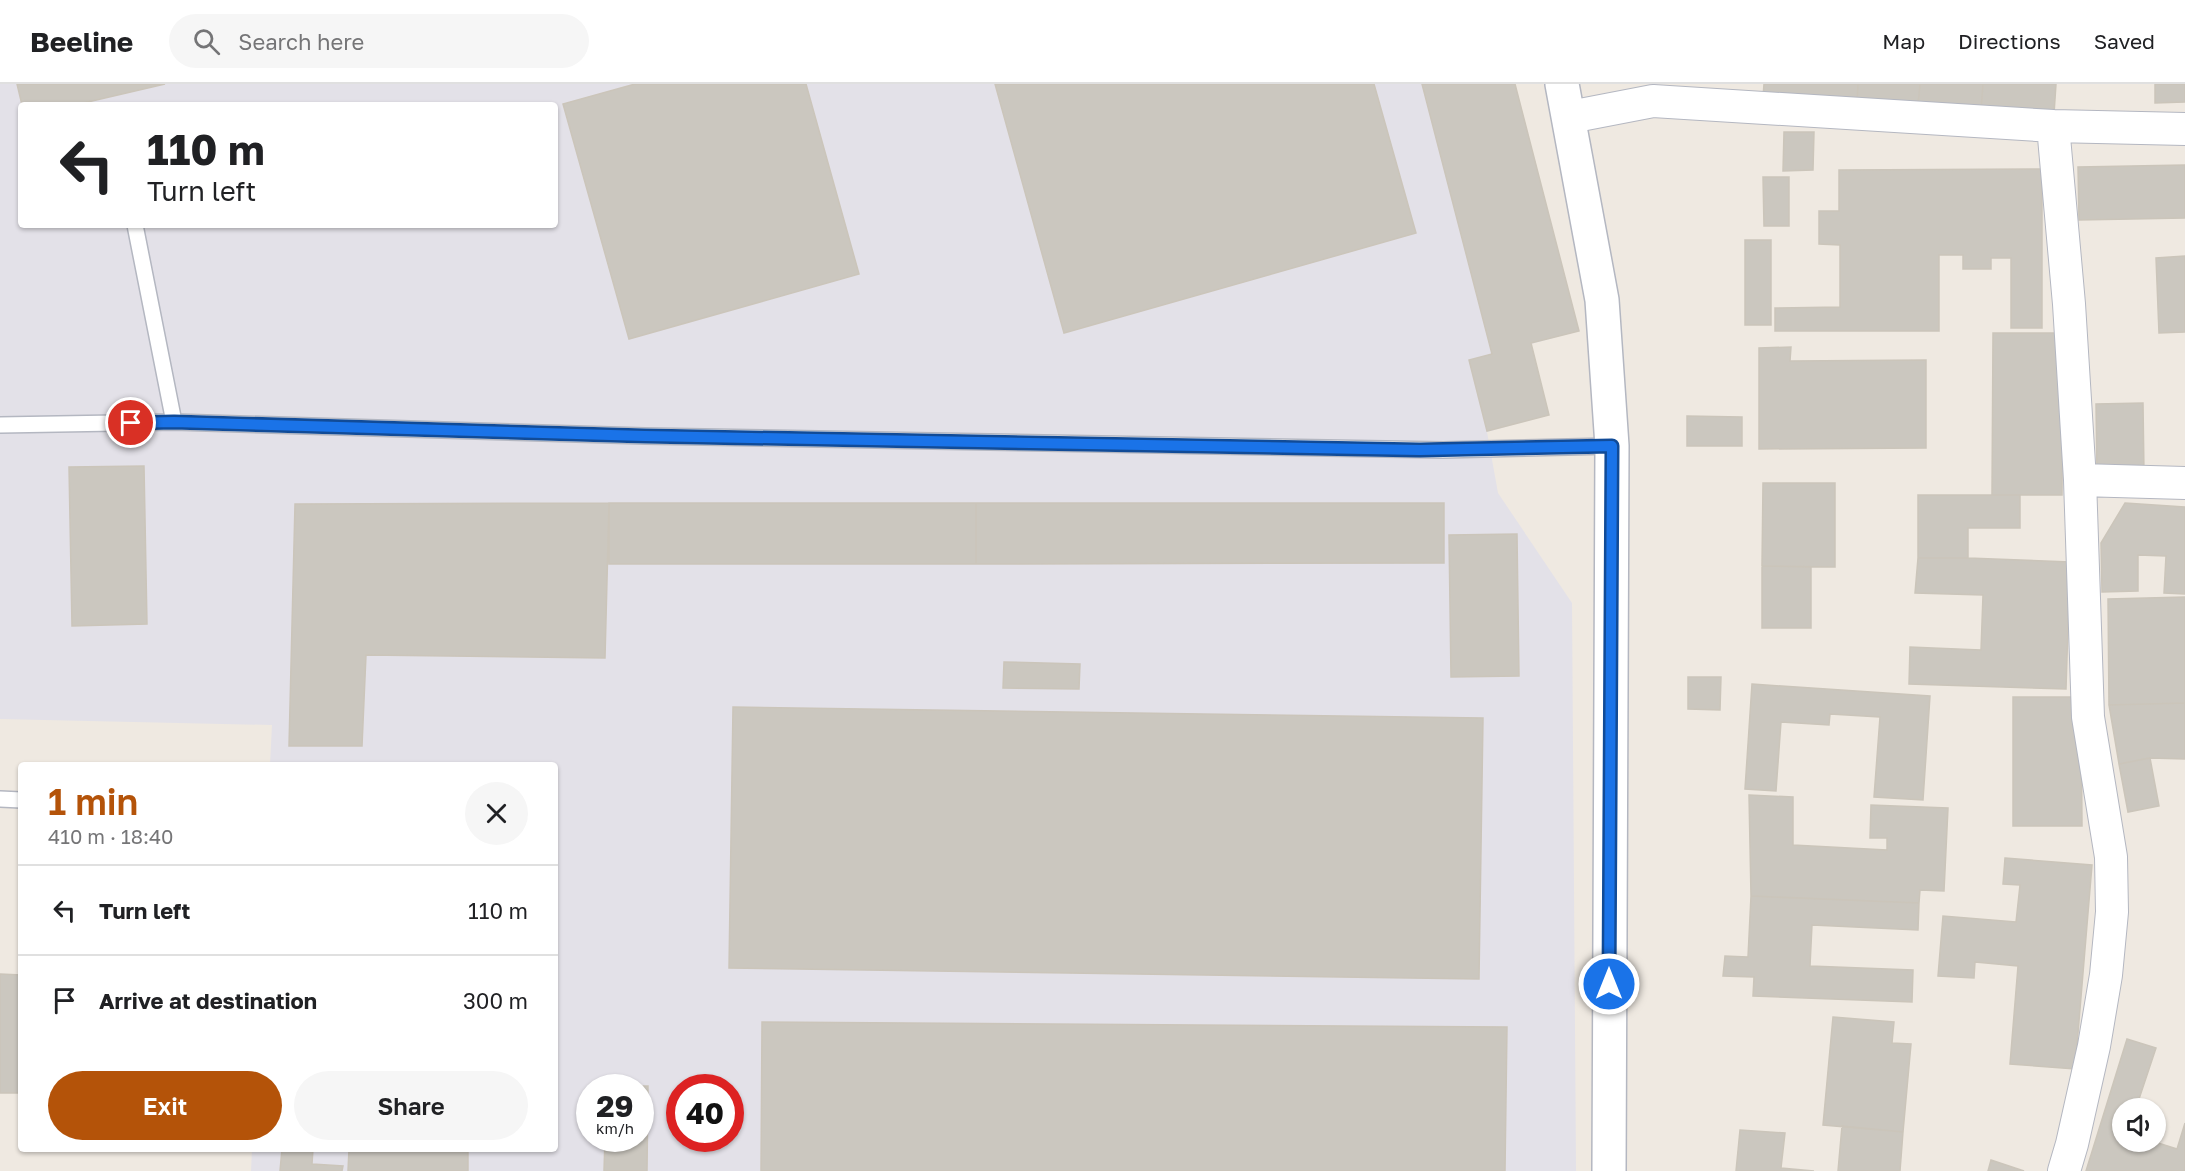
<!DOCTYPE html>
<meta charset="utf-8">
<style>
:root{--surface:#fff;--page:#f6f6f6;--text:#202124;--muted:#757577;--line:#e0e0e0;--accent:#b45309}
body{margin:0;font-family:"Golos Text",sans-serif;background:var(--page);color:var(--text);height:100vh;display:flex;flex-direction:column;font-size:22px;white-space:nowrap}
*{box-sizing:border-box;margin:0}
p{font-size:20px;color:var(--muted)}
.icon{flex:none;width:33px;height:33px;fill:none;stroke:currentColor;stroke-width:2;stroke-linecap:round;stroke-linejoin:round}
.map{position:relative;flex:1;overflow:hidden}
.sheet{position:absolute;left:18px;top:678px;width:540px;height:390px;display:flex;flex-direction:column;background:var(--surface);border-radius:6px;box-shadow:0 2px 4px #0004}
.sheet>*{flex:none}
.hud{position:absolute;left:18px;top:18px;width:540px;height:126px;border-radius:6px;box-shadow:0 2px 4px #0004;background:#fff;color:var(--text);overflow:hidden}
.fabs{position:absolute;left:2112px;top:1014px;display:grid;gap:12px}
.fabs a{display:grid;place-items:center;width:54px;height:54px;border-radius:50%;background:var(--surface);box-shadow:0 2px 4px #0004;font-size:30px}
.speed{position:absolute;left:576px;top:990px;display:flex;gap:12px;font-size:30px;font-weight:700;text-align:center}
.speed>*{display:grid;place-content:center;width:78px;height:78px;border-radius:50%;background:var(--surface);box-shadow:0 2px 4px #0004;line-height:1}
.speed small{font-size:15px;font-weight:400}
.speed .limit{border:9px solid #d22;background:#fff;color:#111}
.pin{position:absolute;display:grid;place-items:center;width:51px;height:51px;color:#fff;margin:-26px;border:3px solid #fff;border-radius:50%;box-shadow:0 2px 6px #0007}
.me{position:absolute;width:66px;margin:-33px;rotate:0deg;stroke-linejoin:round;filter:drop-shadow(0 0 4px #0008)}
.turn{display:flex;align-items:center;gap:21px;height:126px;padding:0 30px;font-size:27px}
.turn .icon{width:78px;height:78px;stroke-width:2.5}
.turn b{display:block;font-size:42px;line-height:51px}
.round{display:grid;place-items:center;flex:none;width:63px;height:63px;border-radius:32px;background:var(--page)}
.head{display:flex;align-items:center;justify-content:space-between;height:102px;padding:0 30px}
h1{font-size:36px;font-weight:600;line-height:45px;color:var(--accent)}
.button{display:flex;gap:12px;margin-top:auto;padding:12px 30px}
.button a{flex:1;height:69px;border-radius:36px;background:var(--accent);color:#fff;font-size:24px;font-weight:600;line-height:69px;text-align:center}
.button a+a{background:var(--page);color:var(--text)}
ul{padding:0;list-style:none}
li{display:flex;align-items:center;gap:18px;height:90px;padding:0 30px;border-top:2px solid var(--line)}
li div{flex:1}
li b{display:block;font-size:22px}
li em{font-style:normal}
header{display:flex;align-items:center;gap:36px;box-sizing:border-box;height:84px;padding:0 30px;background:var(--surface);border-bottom:2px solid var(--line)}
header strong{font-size:28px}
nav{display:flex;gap:33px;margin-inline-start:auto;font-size:21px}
.search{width:420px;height:54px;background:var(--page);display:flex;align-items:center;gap:15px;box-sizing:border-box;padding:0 21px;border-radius:33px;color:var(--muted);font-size:22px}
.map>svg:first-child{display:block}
.industrial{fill:#e3e1e8;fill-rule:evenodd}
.building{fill:#cbc7bf;stroke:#cbc5ba;stroke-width:1.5}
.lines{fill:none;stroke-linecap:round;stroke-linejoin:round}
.service-casing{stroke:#b4b7c1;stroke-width:18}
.minor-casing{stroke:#b4b7c1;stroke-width:34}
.tertiary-casing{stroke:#b4b7c1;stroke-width:36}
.service{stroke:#fff;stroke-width:15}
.minor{stroke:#fff;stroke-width:32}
.tertiary{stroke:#fff;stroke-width:33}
.route-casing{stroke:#114b97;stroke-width:15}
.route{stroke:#1a73e8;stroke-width:10}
</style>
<header>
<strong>Beeline</strong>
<div class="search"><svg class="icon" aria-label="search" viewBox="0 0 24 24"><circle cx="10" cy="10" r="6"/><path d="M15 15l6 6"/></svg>Search here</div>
<nav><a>Map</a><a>Directions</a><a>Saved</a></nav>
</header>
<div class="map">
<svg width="2185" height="1087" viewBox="0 0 2185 1087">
<rect width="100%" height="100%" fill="#efe9e1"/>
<!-- industrial -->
<path class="industrial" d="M0,0H1515L1579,247L1531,260L1549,331L1487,348L1498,409L1572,519L1576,1087H251L252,1065H555V681H270L272,641L0,635ZM21,21H555V141H21ZM590,1004H640V1054H590ZM680,1004H730V1054H680Z"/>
<!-- building -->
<path class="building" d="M17,0H165L75,21H22Z
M635,0H806L859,190L629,255L563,20Z
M995,0H1374L1416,149L1064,249Z
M1422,0H1515L1579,247L1531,259L1549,331L1487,347L1469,276L1492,270Z
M1764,0H1858L1857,19L1763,13Z
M1858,0H1920L1918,22L1857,19Z
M1920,0H1983L1981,26L1918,22Z
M1983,0H2056L2054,30L1981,26Z
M2155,0H2185V18L2155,19Z
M1784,48H1814L1813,86L1783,87Z
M2185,81V134L2079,136L2078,83Z
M2042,85V244H2011V174H1991V185H1963V171H1939V247H1775V224L1840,223V161L1819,160V127H1839V86Z
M1763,93H1789V142H1764Z
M1745,156H1771V241H1745Z
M2185,172V248L2159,249L2156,174Z
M1993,249H2063L2062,411H1992Z
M1791,263L1790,277L1926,276V364L1759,365V264Z
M2143,319L2144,389L2097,390L2096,320Z
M1687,332L1742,333V362H1687Z
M144,382L147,540L72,542L69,383Z
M1763,399H1835V483L1762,482Z
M1918,411H2020V444H1968V474H1918Z
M609,419L605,574L366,571L362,662H289L295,420Z
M609,419H976V480H609Z
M976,419H1444V479L976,480Z
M2125,419L2185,423V510L2164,509L2166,472L2138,471V507L2102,508L2101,459Z
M1517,450L1519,592L1451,593L1449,451Z
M1918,474H1968L2070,478L2066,605L1909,600L1910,563L1981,566L1983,511L1915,509Z
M1762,482L1811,483V544H1762Z
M2185,513V619L2109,621L2108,515Z
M1004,578L1080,580L1079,605L1003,604Z
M1688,593H1721L1720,626L1688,625Z
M1752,600L1930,612L1923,716L1874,713L1880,633L1830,630L1829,641L1781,638L1776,707L1745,705Z
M2013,613H2081L2082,742H2013Z
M2185,619V675L2150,674L2119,680L2109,621Z
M733,623L1483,634L1479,895L729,884Z
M2150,674L2159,722L2128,728L2119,680Z
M1749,711L1793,713V761L1887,766V754H1870L1871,721L1948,724L1944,807L1920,806L1919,819L1751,812Z
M2005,774L2092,781L2075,985L2010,980L2018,882L1975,878L1974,894L1938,892L1943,832L2016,838L2020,801L2003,800Z
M1751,812L1919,819L1918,846L1812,841L1810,882L1913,886L1912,918L1753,912L1754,893L1723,892L1725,872L1748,873Z
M0,890L21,891V1009H0Z
M1833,933L1894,938L1892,959L1911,960L1903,1048L1823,1041Z
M762,938L1507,943L1505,1087H761Z
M2127,955L2156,964L2136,1024H2122V1058H2155L2177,1065L2185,1039V1087H2086Z
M605,1002H648L647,1087H604L605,1054H640V1004Z
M1842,1042L1903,1048L1900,1087H1838Z
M1740,1046L1785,1049L1781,1084L1814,1087H1736Z
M282,1065H313L312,1080L343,1082L342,1087H280Z
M349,1065H468V1087H348Z
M1991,1076L2024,1087H1988Z"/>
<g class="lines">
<defs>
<path id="service" d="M135,141L174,338
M0,341L174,338L645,352L1443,366L1612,362
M0,715L21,716"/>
<path id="minor" d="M1570,33L1653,17L2053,42L2069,220L2080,396L2088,633L2111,773L2112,828L2106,891L2094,962L2072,1060L2064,1087
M2053,42L2185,45
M2080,396L2185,399"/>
<path id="tertiary" d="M1562,0L1602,216L1612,362L1609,1087"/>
</defs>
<!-- service casing -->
<use href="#service" class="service-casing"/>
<!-- minor casing -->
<use href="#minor" class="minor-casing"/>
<!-- tertiary casing -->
<use href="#tertiary" class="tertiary-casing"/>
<!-- service -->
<use href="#service" class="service"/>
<!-- minor -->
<use href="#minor" class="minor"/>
<!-- tertiary -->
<use href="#tertiary" class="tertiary"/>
</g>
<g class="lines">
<defs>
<path id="route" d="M131,339L174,338L645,352L1420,366L1612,362L1609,900"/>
</defs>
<!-- route casing -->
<use href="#route" class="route-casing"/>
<!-- route -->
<use href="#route" class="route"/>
</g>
</svg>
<div class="fabs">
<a><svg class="icon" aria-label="sound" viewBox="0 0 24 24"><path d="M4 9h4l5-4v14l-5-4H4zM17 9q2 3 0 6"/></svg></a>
</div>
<div class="speed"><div>29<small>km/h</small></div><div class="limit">40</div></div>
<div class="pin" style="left:131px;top:339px;background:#d93025"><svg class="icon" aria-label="arrive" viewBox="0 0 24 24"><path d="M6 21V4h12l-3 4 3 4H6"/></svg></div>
<svg class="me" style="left:1609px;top:900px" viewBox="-20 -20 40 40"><circle r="17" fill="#1a73e8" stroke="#fff" stroke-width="3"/><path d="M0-11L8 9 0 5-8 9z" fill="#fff"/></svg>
<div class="hud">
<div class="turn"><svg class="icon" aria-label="left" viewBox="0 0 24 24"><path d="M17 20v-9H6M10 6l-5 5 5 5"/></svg><div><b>110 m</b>Turn left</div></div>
</div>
<section class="sheet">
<div class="head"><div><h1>1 min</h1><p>410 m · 18:40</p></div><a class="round"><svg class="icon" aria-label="close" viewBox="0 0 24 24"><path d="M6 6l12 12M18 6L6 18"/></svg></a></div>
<ul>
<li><svg class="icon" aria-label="left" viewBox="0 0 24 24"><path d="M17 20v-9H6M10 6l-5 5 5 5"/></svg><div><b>Turn left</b></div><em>110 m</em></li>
<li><svg class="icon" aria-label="arrive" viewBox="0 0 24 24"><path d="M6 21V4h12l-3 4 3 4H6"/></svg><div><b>Arrive at destination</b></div><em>300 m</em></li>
</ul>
<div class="button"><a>Exit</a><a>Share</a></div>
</section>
</div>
